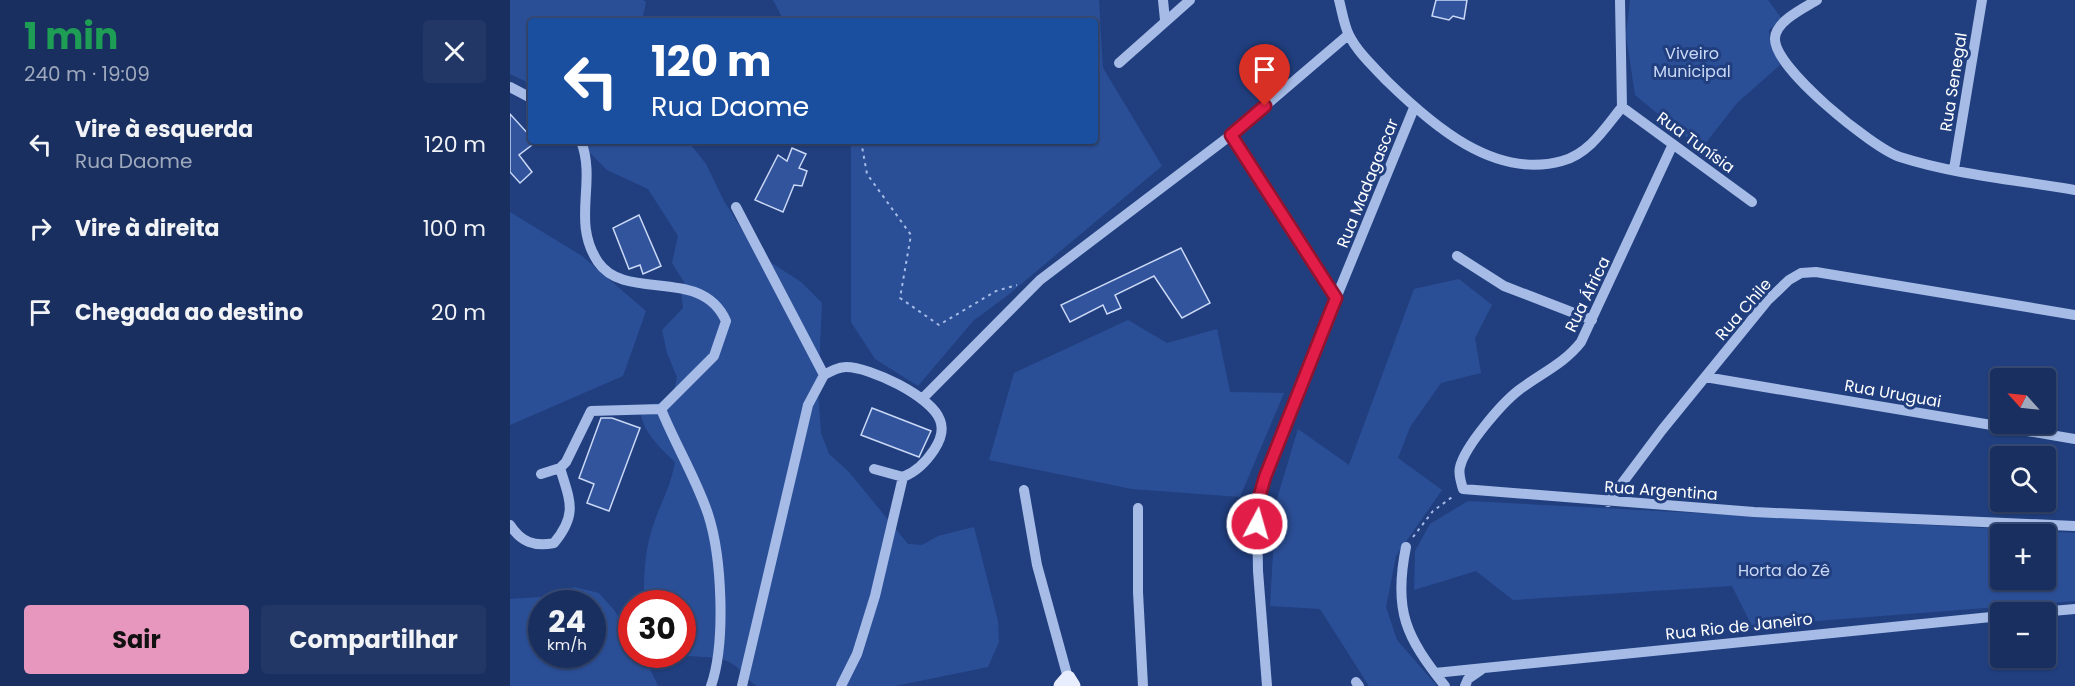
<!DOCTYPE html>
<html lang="pt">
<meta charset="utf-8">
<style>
:root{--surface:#192f5f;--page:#223765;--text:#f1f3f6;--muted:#9fa9bd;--line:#374a74;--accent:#e797bd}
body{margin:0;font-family:Poppins,sans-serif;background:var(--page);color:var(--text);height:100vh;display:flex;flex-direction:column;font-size:22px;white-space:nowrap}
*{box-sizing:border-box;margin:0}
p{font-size:20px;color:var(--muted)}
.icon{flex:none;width:33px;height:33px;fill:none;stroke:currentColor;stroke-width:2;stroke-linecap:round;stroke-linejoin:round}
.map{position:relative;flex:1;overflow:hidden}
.drawer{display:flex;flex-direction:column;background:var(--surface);width:510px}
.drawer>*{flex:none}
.hud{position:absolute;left:18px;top:18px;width:570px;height:126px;border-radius:6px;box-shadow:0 2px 4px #0004,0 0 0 2px var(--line);background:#1a4fa0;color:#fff;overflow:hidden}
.needle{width:39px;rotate:297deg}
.controls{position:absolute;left:1480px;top:368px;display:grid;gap:12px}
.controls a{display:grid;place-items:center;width:66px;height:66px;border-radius:6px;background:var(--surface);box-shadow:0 2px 4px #0004,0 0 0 2px var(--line);font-size:30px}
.speed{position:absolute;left:18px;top:590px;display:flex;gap:12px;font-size:30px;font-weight:700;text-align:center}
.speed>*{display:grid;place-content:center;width:78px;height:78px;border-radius:50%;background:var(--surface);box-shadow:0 2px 4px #0004,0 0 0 2px var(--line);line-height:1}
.speed small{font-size:15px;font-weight:400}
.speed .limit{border:9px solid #d22;background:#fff;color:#111}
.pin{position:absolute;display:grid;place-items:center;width:51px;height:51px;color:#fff;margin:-62px -26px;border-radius:50% 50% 50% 0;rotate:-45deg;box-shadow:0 0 6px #0007}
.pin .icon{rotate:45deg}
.me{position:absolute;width:66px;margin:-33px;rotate:6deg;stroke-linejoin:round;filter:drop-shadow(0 0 4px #0008)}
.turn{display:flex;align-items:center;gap:21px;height:126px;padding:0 24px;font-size:27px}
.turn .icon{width:78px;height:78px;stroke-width:2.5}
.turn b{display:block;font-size:42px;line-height:51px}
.round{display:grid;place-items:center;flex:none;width:63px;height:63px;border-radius:6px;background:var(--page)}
.headline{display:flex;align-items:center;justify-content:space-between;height:102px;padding:0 24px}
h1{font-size:36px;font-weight:700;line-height:45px;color:#1e9e55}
.primary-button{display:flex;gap:12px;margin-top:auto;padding:12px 24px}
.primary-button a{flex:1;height:69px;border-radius:6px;background:var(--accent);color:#111;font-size:24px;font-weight:700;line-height:69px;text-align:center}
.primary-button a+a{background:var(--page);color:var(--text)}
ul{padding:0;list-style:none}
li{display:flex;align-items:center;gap:18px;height:84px;padding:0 24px}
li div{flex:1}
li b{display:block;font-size:22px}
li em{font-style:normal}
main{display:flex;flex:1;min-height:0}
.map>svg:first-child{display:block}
.green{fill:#2b4f97;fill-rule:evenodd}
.building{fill:#31549d;stroke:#cad8f6;stroke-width:1.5}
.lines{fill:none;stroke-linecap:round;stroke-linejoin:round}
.path{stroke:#a6bce7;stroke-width:2;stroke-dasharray:3 4.5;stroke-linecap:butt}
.minor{stroke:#a6bce7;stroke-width:10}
.major{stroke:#e8eefd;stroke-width:15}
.route-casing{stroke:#92132f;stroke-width:15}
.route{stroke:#e11d48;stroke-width:10}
.labels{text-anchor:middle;stroke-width:6;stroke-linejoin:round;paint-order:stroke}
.park-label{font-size:16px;fill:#cad8f6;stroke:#213f7f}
.street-label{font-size:16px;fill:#fff;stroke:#213f7f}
</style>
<main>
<section class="drawer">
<div class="headline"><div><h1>1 min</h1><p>240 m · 19:09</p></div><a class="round"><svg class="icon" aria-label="close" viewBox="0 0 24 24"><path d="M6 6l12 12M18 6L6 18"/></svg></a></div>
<ul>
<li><svg class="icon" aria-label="left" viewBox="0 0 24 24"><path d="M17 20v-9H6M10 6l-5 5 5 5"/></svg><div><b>Vire à esquerda</b><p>Rua Daome</p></div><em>120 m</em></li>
<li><svg class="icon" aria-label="right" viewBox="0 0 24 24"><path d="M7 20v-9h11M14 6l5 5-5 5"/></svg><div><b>Vire à direita</b></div><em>100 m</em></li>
<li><svg class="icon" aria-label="arrive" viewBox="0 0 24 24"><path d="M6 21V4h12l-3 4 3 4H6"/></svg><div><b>Chegada ao destino</b></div><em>20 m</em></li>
</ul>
<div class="primary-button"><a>Sair</a><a>Compartilhar</a></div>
</section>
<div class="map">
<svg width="1565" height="686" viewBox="0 0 1565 686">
<rect width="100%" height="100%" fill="#213f7f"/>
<!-- green -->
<path class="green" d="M0,0H133L136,2L132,21H21V84L0,74Z
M263,0H589L593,68L652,166L498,295L463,321L408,386L365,359L341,322V141H585V21H274Z
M1120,0H1258L1272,19L1259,30L1260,42L1270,65L1227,103L1191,149L1125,95L1116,35Z
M73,141H178L196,164L214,201L236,236L257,260L291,282L312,303L308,390L311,433L319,454L339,472L398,544L412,545L428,536L464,527L488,621L489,642L478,667L385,686H247C237,680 229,666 219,662C202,654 185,659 168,654H172V603H134C134,577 134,554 142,529C150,503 160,490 165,462C150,448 128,427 131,406L149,403L163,394L167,377L157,353L152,330L173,308L171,291L174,282L162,263L168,236L138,189L97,170L71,144Z
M0,212L72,256L136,311L113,376L0,425Z
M949,279L982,305L965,338L971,373L931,383L900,427L888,458L932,490L886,556L876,607L887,640L927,686H859L810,609L760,606L766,502L788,429L839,465L904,289Z
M618,320L657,343L707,329L720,392L774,393L730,497L622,489L479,460L504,373Z
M958,501L1565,533V601L1242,626L1222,586L1003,600L966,571L904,590L905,551L920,524ZM1491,534H1536V579H1491Z
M64,587L89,593L104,610L121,637L122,654H133L148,686H0V599L44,596ZM32,603H82V654H32Z"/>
<!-- building -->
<path class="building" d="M926,0H957L954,19L943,16L939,20L922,16Z
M0,114L21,137V141L26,142L9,155L22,172L10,183L0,172Z
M282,148L296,154L289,168L297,171L292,186L284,185L273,212L245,200L268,155L277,161Z
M129,215L151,266L133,274L130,265L119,269L103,228Z
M671,248L700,303L672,318L644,276L605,295L611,308L597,314L593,305L560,322L551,305Z
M362,408L421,431L409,457L351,435Z
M91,418H102L130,428L99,511L77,503L84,484L69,478Z"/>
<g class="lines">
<!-- path -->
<path class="path" d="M351,141L357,174L401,235L390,298L429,325L486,291L507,285
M903,537L923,511L945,495"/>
<!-- minor -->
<path class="minor" d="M653,0L655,20
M829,0C832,11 834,25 839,35C848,53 864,67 877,81C921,124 984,180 1052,161C1079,154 1095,128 1112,107L1110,0
M1307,0C1294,8 1266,21 1265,38C1263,68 1363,148 1390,157C1446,175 1508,180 1565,190
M609,63L680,0
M0,87L21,98
M1112,107L1242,202
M721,135L826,298
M71,141C87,183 61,221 88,262C116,303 191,265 216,321L204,356L151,409C165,444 186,478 198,514C212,557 216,643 201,686
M1163,144L1071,342C1055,363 1030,374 1009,390C992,403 955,446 950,467C948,474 951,482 953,489L1244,512L1565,526
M1444,169L1472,0
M226,207L314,375
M947,256L994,286L1082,320
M1195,377L1565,439
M412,399L530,280L721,135L838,35
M364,469L393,477
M31,474L50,468
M514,490L527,565L558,678
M1098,502L1152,430L1257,301L1279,280L1291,273L1306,272L1565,315
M628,508V592L633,686
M0,525C11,542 24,547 44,543C68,514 60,501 50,468L56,462L81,411L151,409
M896,547C883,611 896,637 935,686
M1531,612L1565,609
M925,673L1491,616
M846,682L849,686
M232,686L298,405L314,375C321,371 328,367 336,367C360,367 421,396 430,420C434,430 430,441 424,450C416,462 406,472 393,477L365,596L347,654L331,686
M757,686L748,571L747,505L765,447L904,108
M955,686L958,679L971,670"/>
<!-- major -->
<path class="major" d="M551,686L558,678L563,686"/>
</g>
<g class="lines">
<defs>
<path id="route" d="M747,524V505L755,477L826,298L721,135L755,106"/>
</defs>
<!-- route casing -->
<use href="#route" class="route-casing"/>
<!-- route -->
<use href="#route" class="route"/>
</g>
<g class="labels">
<!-- park labels -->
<g class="park-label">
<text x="1182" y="59">Viveiro<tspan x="1182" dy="18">Municipal</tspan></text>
<text x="1274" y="576">Horta do Zê</text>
</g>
<!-- street labels -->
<g class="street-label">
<text transform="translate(1443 82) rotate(-81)" y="6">Rua Senegal</text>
<text transform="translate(1186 142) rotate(36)" y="6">Rua Tunísia</text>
<text transform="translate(857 183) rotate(-68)" y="6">Rua Madagascar</text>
<text transform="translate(1077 294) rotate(-64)" y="6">Rua África</text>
<text transform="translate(1233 309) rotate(-49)" y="6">Rua Chile</text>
<text transform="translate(1383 393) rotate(10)" y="6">Rua Uruguai</text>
<text transform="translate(1151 490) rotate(4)" y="6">Rua Argentina</text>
<text transform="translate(1229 626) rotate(-6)" y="6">Rua Rio de Janeiro</text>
</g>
</g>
</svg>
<div class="controls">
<a><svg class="needle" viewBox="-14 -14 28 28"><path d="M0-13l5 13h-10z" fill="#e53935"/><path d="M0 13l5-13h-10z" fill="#9fa9bd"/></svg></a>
<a><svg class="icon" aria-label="search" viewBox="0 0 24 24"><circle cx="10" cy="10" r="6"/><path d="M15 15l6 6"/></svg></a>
<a>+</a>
<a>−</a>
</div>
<div class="speed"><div>24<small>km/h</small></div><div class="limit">30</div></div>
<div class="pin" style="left:755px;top:106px;background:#d93025"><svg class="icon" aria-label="arrive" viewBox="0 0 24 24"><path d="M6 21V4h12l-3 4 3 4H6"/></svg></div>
<svg class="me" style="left:747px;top:524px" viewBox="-20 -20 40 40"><circle r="17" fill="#e11d48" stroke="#fff" stroke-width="3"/><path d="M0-11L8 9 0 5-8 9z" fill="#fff"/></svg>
<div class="hud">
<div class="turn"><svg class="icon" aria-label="left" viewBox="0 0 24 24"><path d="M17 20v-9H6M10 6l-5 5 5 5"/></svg><div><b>120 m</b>Rua Daome</div></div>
</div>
</div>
</main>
